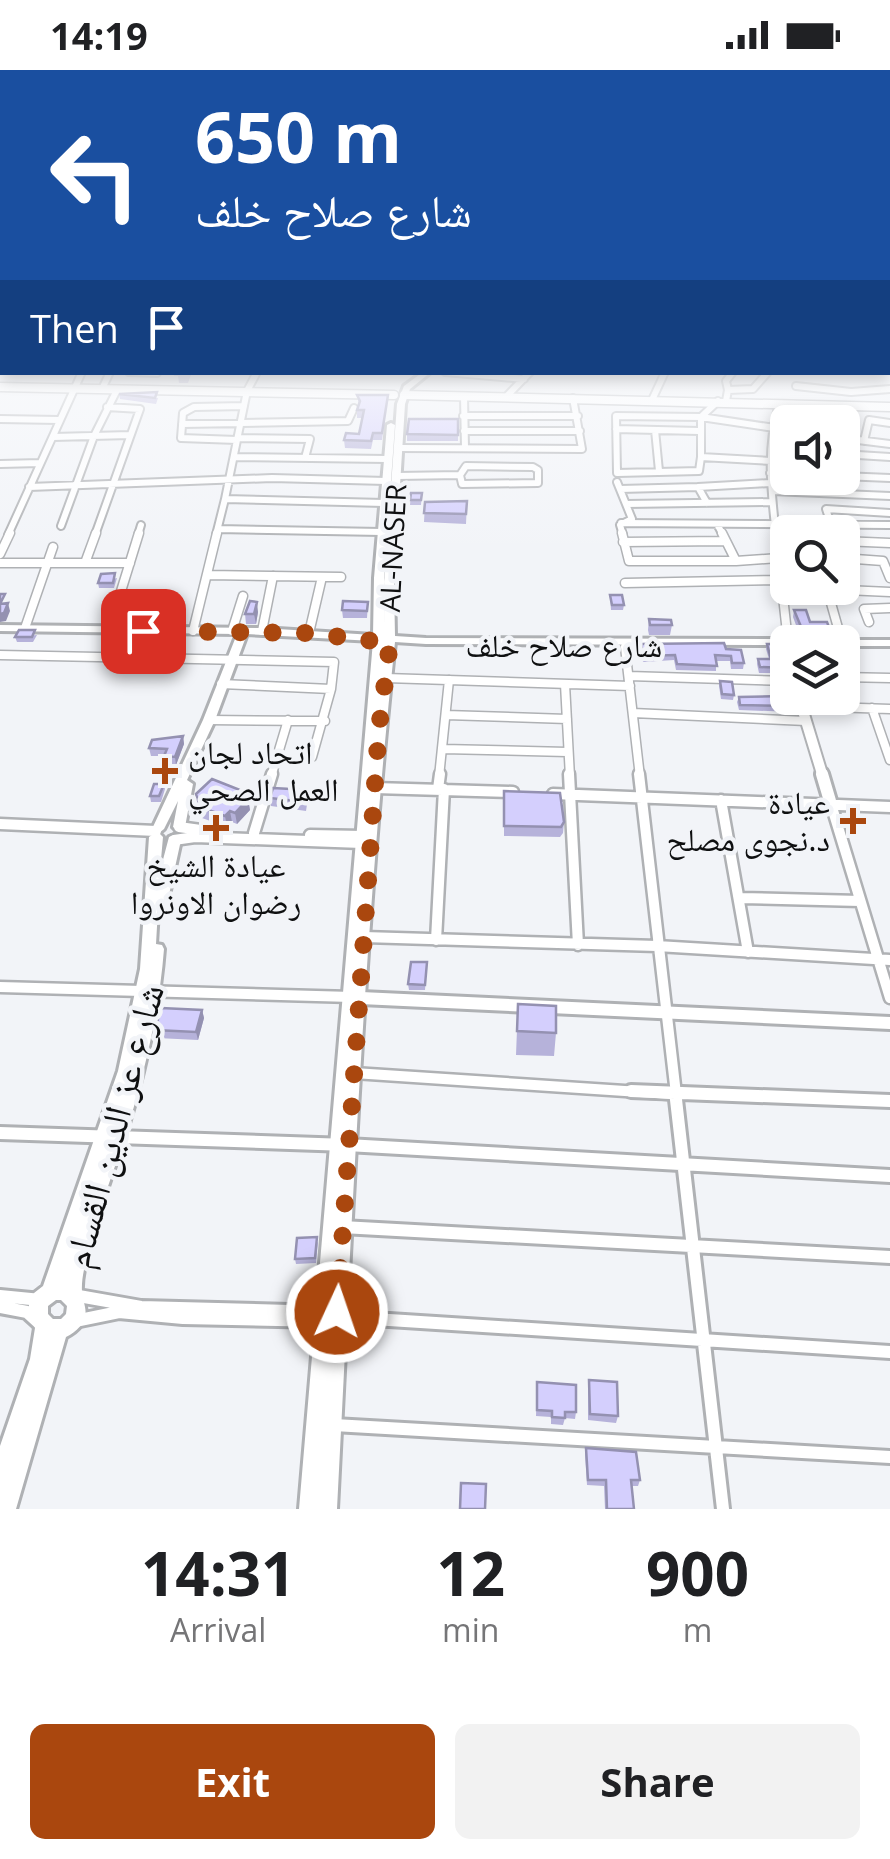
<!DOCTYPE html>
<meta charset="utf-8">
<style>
:root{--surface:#fff;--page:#f2f2f2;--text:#202124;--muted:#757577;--accent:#aa470e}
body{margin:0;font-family:"Open Sans","Noto Naskh Arabic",sans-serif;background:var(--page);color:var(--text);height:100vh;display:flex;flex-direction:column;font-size:38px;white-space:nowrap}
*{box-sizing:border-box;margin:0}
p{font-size:32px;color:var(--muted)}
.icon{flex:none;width:55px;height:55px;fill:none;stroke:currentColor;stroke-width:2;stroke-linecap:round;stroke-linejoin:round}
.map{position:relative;height:1439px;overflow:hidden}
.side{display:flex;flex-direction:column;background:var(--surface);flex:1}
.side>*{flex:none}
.banner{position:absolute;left:0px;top:0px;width:890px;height:305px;box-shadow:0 5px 15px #0003;background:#1a4fa0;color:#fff;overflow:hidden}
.tools{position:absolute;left:770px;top:335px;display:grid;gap:20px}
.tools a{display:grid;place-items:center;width:90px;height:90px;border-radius:15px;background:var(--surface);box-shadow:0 5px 15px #0003;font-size:50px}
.pin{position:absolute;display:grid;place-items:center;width:85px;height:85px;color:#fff;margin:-42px;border-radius:20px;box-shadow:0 5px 15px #0006}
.me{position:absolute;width:110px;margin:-55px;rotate:3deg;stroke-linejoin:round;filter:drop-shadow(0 0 8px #0008)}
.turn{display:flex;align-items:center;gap:35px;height:210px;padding:0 30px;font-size:45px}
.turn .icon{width:130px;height:130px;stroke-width:2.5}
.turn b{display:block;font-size:70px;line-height:85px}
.then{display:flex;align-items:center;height:95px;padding:0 30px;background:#0003;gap:20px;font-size:38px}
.eta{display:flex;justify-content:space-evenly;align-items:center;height:170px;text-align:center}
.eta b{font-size:60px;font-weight:700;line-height:70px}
.button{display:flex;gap:20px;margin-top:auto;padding:20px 30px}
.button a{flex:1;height:115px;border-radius:15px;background:var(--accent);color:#fff;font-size:40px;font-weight:700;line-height:115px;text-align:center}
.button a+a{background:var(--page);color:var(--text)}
.status{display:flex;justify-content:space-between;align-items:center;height:70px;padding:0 50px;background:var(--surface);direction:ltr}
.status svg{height:28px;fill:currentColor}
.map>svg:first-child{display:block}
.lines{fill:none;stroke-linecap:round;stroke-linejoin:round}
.minor-far3-casing{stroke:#afb1b4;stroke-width:10}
.minor-far2-casing{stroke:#afb1b4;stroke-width:11}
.minor-far1-casing{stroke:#afb1b4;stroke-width:15}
.minor-casing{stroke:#afb1b4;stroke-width:18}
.tertiary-far2-casing{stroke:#afb1b4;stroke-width:11}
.tertiary-far1-casing{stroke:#afb1b4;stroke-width:14}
.tertiary-casing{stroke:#afb1b4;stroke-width:18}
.secondary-casing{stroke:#afb1b4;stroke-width:6}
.minor-far3{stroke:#fff;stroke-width:6}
.minor-far2{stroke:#fff;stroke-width:8}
.minor-far1{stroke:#fff;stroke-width:10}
.minor{stroke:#fff;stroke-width:12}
.tertiary-far2{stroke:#fff;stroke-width:8}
.tertiary-far1{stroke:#fff;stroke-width:10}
.tertiary{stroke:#fff;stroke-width:12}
.secondary{fill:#fff;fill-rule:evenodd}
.wall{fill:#b6b2da}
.shaded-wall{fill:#9491b1}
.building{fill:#d4cffd;stroke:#9491b1;stroke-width:2.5}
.route{stroke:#aa470e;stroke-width:18;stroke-dasharray:0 32.4}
.poi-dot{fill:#aa470e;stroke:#f2f4f8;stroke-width:4}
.labels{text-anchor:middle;stroke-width:9;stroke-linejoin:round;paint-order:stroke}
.far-street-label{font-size:28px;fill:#0f1011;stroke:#f2f4f8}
.street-label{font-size:32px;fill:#0f1011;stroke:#f2f4f8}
.poi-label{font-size:32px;fill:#0f1011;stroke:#f2f4f8;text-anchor:start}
.near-street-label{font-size:38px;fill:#0f1011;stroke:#f2f4f8}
</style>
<div class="status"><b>14:19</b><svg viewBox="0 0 49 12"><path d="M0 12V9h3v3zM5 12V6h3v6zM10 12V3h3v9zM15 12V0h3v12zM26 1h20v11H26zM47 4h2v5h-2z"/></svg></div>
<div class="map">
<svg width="890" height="1439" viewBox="0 0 890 1439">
<rect width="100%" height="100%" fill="#f2f4f8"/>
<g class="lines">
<defs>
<path id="minor-far3" d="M888,287L890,297
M129,302L157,303
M445,302L524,309
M796,316L851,322L890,319
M102,319L110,302
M728,320L726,311L733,302
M464,326L465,378
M506,327L530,302
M652,330L665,302
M726,331L728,320L753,319L768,302
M463,346H578
M0,349L59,350
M829,352L833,336
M182,354L348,351L354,338
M616,359L699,361
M655,360L659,401
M464,361H580
M53,367L130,365
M238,368L310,369L305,388
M842,368L890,374
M237,370L181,368L183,343L194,337L244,336
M864,371L869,350L890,353
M398,378L582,379L573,328
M842,384L890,387
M236,387L387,389
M701,387V347L718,331
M771,391L701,387L699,401L617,403L616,346L701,347L788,360
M0,394L40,393
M466,396L533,397L538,400V413L462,414L460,405Z
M770,403H788
M397,406L460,405
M842,406L890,408
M617,412L632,449L620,455L623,465
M29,417L272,408L386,411
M698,417L770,413
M620,419L698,417L707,433
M772,421L890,426
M225,429L247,321L257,302
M626,434L772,432
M621,453L890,455
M717,454L723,465
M831,454L826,439L890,443
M61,456L94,366L117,320
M218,459L382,462
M8,465L82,302
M95,465L140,339L107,337
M138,465L141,455
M216,465L225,429L384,433
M776,465C771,421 766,378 779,334"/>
<path id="minor-far2" d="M622,463L629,491H736L722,463
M776,463L788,572
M842,471L890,473
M623,472L724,471
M0,484L10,463
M842,488L883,491L890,508
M736,491L778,488
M0,493H130
M85,493L96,463
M208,505L341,507
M625,513L780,510
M801,518L890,522
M827,519L842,572
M869,552L864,539L890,538
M25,558L53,477
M109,560L139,463
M193,561L217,463
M232,561L243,526
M262,561L273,506
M309,563L322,507
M625,577L640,707
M0,585L334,592L331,619L221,614
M134,588L143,561
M629,606L788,611
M842,607L890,608
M386,608L630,616
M565,614L570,707
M801,636L890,639
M872,638L890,690
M633,643L806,651
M446,645L567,649
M209,650L325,651
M443,679L567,682
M312,687L331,619
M271,707L288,650
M439,707L449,610"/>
<path id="minor-far1" d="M569,704L578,875
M639,704L676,1024
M375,718L513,722
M438,719L440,704
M553,724L890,737
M721,730L748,882
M831,734L890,928
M0,754L156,761
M179,757L215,762
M254,763L272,704
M310,765L363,766
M174,770L195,767L362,773
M741,828L860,831
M364,867L657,876L890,890
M436,870L444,719
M0,917L352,927
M354,1003L670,1024"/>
<path id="minor" d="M631,1021L890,1031
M675,1021L723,1439
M0,1063L347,1075L890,1106
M342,1157L890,1187
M73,1225L141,1237L326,1242
M0,1226L41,1230
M0,1237L27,1242L38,1252
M339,1250L358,1248L890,1282
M75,1251L119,1242L183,1248L324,1251
M334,1355L890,1387"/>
<path id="tertiary-far2" d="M0,317L394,325
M404,325L890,337"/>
<path id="tertiary-far1" d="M799,628L823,707"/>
<path id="tertiary" d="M822,704L830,731
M361,928L890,953"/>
<path id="secondary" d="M423,302H431L410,319L405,334L394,513L395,566L426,568L788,569L793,572H788V575L426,574L395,572C364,860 352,1150 337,1439H299L373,571L247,564L215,650L187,710L193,714L185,757L179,761L173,757L178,731L164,759L159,763L163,767L160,801L169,767L174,765L181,770L167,834L165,838L158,839L156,874L162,875L164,879C159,943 144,1005 125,1067C113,1103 99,1139 90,1177C86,1191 81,1207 82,1222C82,1235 83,1224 85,1237C88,1251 78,1261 66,1267L16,1439H0V1376L30,1289L35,1258L29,1244V1234L34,1223L43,1216L118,1001L140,899L149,767L155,763L152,759L203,650L237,564L0,561V555L262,558L373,565L374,508L387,355L391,353L395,355L384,508L385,565L384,513L397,334L404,316ZM56,1230H61L67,1236L66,1244L61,1249H53L48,1244V1236Z
M842,570H890V576H842V572H837Z"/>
</defs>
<!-- minor-far3 casing -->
<use href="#minor-far3" class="minor-far3-casing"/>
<!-- minor-far2 casing -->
<use href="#minor-far2" class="minor-far2-casing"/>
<!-- minor-far1 casing -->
<use href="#minor-far1" class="minor-far1-casing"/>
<!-- minor casing -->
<use href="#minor" class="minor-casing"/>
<!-- tertiary-far2 casing -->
<use href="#tertiary-far2" class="tertiary-far2-casing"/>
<!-- tertiary-far1 casing -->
<use href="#tertiary-far1" class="tertiary-far1-casing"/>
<!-- tertiary casing -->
<use href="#tertiary" class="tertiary-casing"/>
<!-- secondary casing -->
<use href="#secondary" class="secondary-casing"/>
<!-- minor-far3 -->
<use href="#minor-far3" class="minor-far3"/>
<!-- minor-far2 -->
<use href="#minor-far2" class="minor-far2"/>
<!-- minor-far1 -->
<use href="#minor-far1" class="minor-far1"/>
<!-- minor -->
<use href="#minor" class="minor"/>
<!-- tertiary-far2 -->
<use href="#tertiary-far2" class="tertiary-far2"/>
<!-- tertiary-far1 -->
<use href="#tertiary-far1" class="tertiary-far1"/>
<!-- tertiary -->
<use href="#tertiary" class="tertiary"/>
<!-- secondary -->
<use href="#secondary" class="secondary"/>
</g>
<!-- wall -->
<path class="wall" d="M173,302H192L188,313H179L178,306H174Z
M119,324L158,328L156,334L120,329Z
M357,325H388L382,370H373L371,379L345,378L344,370L359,364L362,348H357V340L359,335Z
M458,349V371H407V364Z
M411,423H422L421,435H410Z
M467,431L466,454L424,452L425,432Z
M117,508L114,518H99L98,513Z
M610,525L624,535L623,540H611Z
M368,532L367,548H343L342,540Z
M794,540L810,552L830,560L828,566H800L793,547Z
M258,542L256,554H246L245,544Z
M649,549L672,555L670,565H649L648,560Z
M37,565L33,572H17L15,567Z
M641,574L726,579L744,593L743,599H731L730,591H716V601L676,600L674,590L643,592L640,580Z
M767,574L787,598L786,603H759L757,594L758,589H769L766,579Z
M720,611L734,625L733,630L721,629L719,616Z
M779,613L795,636L794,642L739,640L737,632L739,627L780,626L778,618Z
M183,666L184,674L176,695L165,694L164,686H151L149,678Z
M164,714L165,719L161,732H151L150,726Z
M308,720V728L306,741L271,736L270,728Z
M504,721L564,752L563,763L560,767L504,766Z
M196,724L248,729L250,740L237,754L232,752L227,757L202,748Z
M427,892L425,920H409L408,914Z
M518,934L556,963L554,986L516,985Z
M202,940L204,948L198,970L157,968L155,960Z
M318,1172L316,1193L296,1194L295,1189Z
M589,1310L618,1346L616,1353L588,1350V1317Z
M537,1312L576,1342L575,1349L565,1348L563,1355L551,1354V1347L536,1346Z
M586,1378L640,1410L638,1416H632L634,1439H605L604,1416L587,1415L585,1384Z"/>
<!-- shaded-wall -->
<path class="shaded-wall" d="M257,532L258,542L256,554L254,544Z
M8,533L10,541L6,551L0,552V544Z
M183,666L184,674L176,695L175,687Z
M248,729L250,740L237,754L235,743Z
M230,741L232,752L227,757L225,746Z
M202,940L204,948L198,970L196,962Z"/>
<!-- building -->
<path class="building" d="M157,322L155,328L119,324Z
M357,325H388L382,363H373L371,371L344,370L346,363L359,364L364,340H357L360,331Z
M409,349H458V365L407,364Z
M411,423H422L421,430H410Z
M467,431L466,444L424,443L425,432Z
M115,503L113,513H98L101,504Z
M0,524H5L0,534L8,533L4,543L0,544Z
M610,525H622L624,535H612Z
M250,531L257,532L254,544H245Z
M343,531L368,532L367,541L342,540Z
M794,540H806L810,552H827L830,560L802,559Z
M649,549L671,550L672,555H650Z
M19,560H35L32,567H15Z
M724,573L726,579L741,580L744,593H732L731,586L715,585L717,596L677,594L675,585L644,586L641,574Z
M767,574H778L787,598L760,597L758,589H771Z
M720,611L732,612L734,625L722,624Z
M779,613H788V628H793L795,636L740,635L739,627L783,626Z
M183,666L175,687L164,686L167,679L149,678L152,670Z
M212,709L245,722L248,729L235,743L230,741L225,746L200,737L196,724Z
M154,714H164L159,726H150Z
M273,718L308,720L305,732L270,728Z
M504,721L560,723L564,752L561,757L504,756Z
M411,892H427L425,915L408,914Z
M518,934L556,936V963L517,961Z
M161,938L202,940L196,962L155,960Z
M317,1167L315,1188L295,1189L297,1168Z
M589,1310L617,1312L618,1346L590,1344Z
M537,1312L576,1315V1342H565V1348L552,1347V1341L537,1340Z
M586,1378L636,1382L640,1410H631L634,1439H607L606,1410H588Z
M461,1413L486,1414L485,1439H460Z"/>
<!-- sky -->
<linearGradient id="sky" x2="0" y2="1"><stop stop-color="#84bee0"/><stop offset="0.58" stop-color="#f9fafc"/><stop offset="1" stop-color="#f9fafc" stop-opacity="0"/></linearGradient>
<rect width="890" height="482" fill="url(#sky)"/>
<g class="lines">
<!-- route -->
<path class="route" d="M143,561L309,563L390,573L379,658L337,1242"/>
</g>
<!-- markers -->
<g class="poi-dot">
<path d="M160 686h10v10h10v10h-10v10h-10v-10h-10v-10h10z"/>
<path d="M848 736h10v10h10v10h-10v10h-10v-10h-10v-10h10z"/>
<path d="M211 743h10v10h10v10h-10v10h-10v-10h-10v-10h10z"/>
</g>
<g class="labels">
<!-- far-street labels -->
<g class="far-street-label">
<text transform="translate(393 478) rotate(-87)" y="10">AL-NASER</text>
</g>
<!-- street labels -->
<g class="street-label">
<text x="564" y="587">شارع صلاح خلف</text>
</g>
<!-- poi labels -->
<g class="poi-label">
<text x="188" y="694">اتحاد لجان<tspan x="188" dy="37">العمل الصحي</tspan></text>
<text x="830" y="744" text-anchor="end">عيادة<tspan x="830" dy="37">د.نجوى مصلح</tspan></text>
<text x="216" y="807" text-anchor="middle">عيادة الشيخ<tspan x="216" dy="37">رضوان الاونروا</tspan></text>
</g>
<!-- near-street labels -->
<g class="near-street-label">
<text transform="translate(114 1056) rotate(-75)" y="13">شارع عز الدين القسام</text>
</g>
</g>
</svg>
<div class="tools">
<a><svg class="icon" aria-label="sound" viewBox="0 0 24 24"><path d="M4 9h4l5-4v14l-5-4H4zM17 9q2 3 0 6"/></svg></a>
<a><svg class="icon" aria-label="search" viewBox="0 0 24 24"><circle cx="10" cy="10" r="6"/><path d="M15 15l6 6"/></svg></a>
<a><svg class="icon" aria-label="layers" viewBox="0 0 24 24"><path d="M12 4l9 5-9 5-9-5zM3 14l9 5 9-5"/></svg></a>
</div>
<div class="pin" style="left:143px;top:561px;background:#d93025"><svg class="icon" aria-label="arrive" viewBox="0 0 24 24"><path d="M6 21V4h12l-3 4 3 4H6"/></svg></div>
<svg class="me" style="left:337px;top:1242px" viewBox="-20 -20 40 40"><circle r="17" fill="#aa470e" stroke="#fff" stroke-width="3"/><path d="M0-11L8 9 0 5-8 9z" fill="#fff"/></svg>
<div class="banner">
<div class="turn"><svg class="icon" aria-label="left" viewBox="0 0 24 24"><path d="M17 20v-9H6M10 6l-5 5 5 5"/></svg><div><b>650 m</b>شارع صلاح خلف</div></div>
<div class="then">Then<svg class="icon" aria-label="arrive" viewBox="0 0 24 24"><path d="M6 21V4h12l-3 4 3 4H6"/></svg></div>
</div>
</div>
<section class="side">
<div class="eta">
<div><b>14:31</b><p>Arrival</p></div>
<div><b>12</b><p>min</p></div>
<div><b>900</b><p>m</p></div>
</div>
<div class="button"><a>Exit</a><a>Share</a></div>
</section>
